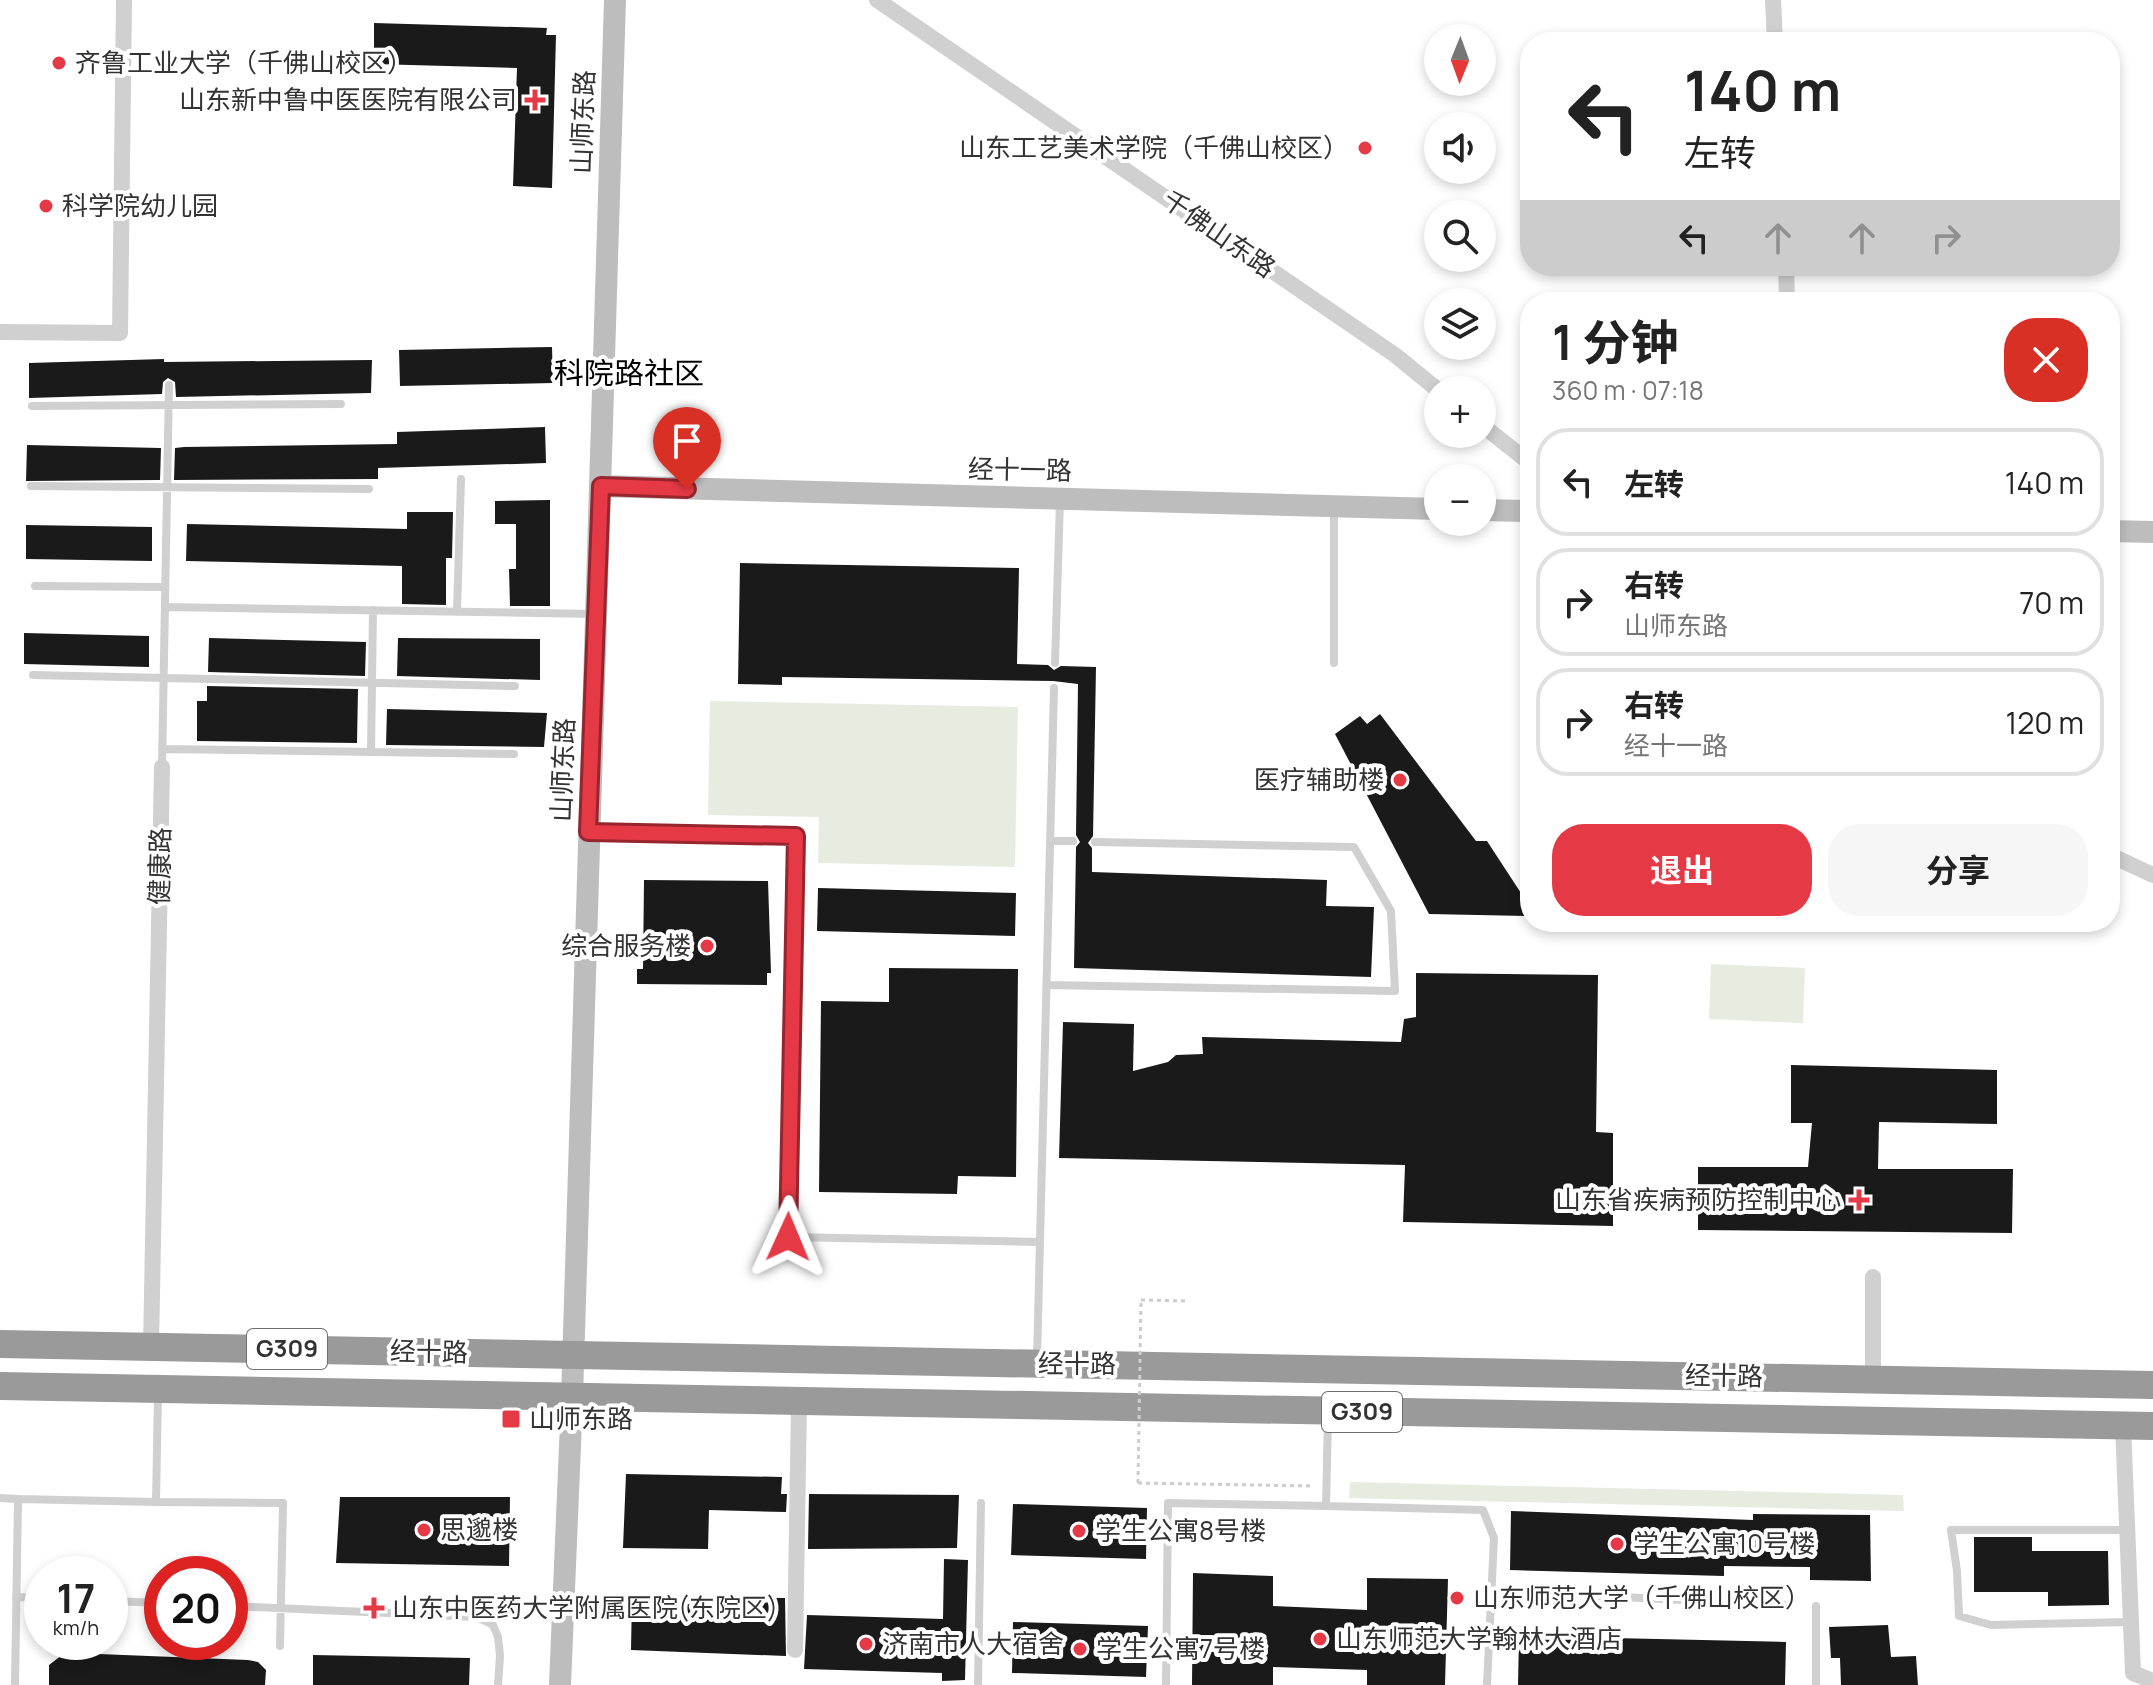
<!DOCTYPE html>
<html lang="zh">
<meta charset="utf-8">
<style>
:root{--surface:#fff;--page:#f6f6f6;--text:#222;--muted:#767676;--line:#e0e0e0;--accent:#e63946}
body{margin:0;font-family:Manrope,"Noto Sans SC",sans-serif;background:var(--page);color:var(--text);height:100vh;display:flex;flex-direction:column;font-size:30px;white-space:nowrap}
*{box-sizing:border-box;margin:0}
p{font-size:26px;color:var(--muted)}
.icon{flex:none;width:44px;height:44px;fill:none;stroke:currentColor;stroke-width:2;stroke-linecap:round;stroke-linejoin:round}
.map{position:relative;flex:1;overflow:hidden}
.side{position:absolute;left:1520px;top:292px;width:600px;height:640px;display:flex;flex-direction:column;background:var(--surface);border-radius:32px;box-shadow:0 4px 12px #0003}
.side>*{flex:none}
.top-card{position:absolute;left:1520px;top:32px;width:600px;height:244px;border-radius:32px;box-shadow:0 4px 12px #0003;background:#fff;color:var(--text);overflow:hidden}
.needle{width:52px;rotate:181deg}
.controls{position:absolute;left:1424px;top:24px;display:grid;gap:16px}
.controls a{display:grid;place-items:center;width:72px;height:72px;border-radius:50%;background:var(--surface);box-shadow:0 4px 12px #0003;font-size:40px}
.speed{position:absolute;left:24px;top:1556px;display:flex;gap:16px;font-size:40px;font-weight:700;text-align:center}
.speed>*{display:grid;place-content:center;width:104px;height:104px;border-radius:50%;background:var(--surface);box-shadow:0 4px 12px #0003;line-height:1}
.speed small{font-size:20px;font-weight:400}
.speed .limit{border:12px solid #d22;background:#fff;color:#111}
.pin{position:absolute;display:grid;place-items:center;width:68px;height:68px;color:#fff;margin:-82px -34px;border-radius:50% 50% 50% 0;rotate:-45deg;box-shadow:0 0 8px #0007}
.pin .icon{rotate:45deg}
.me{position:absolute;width:88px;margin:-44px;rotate:1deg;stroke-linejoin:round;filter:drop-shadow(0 0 6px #0008)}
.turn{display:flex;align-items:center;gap:28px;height:168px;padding:0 32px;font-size:36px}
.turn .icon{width:104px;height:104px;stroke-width:2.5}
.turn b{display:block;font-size:56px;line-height:68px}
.lanes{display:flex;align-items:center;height:76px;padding:0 32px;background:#0003;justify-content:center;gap:40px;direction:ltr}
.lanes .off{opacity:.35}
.round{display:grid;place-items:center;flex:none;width:84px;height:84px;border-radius:32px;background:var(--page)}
.summary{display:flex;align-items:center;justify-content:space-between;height:136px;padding:0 32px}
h1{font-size:48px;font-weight:700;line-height:60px}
.primary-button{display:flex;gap:16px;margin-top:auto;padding:16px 32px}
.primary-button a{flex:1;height:92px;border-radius:32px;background:var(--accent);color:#fff;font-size:32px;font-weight:700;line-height:92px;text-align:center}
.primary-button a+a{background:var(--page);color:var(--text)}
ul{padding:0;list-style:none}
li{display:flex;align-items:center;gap:24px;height:108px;margin:0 16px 12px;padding:0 16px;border:4px solid var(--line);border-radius:32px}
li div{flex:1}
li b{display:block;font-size:30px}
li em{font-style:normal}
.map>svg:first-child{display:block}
.green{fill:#e6ecdf}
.building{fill:#1a1a1a}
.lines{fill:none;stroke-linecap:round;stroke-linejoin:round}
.path{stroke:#cdcdcd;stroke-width:3;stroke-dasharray:4 4;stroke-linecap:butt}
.lane{stroke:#d0d0d0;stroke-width:8}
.street{stroke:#d0d0d0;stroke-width:16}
.secondary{stroke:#bdbdbd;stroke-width:22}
.highway{stroke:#9a9a9a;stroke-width:28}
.path-bridge{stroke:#cdcdcd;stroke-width:3;stroke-dasharray:4 4;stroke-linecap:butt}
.route-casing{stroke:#96252e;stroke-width:20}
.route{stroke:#e63946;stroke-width:14}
.poi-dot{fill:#e63946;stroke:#fff;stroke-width:3}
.labels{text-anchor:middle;stroke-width:8;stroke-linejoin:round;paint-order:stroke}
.shield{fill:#fff;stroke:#707070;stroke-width:2}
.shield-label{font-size:24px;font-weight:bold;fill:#333}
.poi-label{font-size:26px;fill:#333;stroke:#fff;text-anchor:start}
.street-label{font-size:26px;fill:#333;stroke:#fff}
.quarter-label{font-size:30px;fill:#000;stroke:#fff}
</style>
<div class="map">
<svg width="2153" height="1685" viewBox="0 0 2153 1685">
<rect width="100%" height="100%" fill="#fff"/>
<!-- green -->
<path class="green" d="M710,701L1018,707L1015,867L818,863L819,817L708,815Z
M1711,964L1805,968L1803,1023L1709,1019Z
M1350,1482L1903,1495L1904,1511L1349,1498Z"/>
<!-- building -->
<path class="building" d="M374,23L547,28L546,35H556L552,188L513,186L517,68L374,64Z
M552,347L553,383L400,386L399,350Z
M164,359V362L372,360L371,393L176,397L175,382L168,378L163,382L162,394L29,398V363Z
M545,427L546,463L378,468V479L174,480L175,448L184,447L397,444V432Z
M27,445L161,448L160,480L26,481Z
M550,500V606H510L509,569H516V524H495V501Z
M407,512H453L452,558H446V605L402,604V566L186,561L187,524L407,529Z
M26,525L152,527V561L26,559Z
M740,563L1019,568L1017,664L1048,665L1054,670L1061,666L1096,667L1093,836L1088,843L1092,848V872L1327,880L1326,906L1374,907L1371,977L1074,968L1076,847L1080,842L1076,835L1078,684L1053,681L782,677V685L738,684Z
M24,633L149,636V667L24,664Z
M209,638L366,642L365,676L208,672Z
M398,638L540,639V680L397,676Z
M207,686L358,689L357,743L197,741V701H207Z
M387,709L547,713L544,747L386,745Z
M1380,714L1476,841H1487L1530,907V916L1429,914L1335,734L1360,716L1367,724Z
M644,880L768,881L771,973H767V985L637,984V969H643Z
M818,888L1016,893L1015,936L817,931Z
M889,968L1018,969L1016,1177L958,1176L957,1194L819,1192L821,1001L889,1002Z
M1416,973L1598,975L1596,1132L1613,1133V1226L1403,1222L1405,1165L1059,1158L1063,1022L1134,1024L1133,1071L1168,1062L1176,1055L1203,1054L1202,1037L1401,1042L1404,1019L1416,1017Z
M1791,1065L1997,1070V1124L1879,1122L1878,1169H2013L2012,1233L1698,1230V1167H1808L1812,1123H1791Z
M626,1474L782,1477L781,1494H787L786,1512L709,1510L708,1549L623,1548Z
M809,1494L959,1495L957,1548L808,1549Z
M340,1497H510L509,1566L336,1563Z
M1013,1504L1147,1508L1146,1559L1011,1555Z
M1511,1511L1753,1520V1514L1870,1515L1871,1581L1810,1580V1567L1724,1566V1576L1510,1570Z
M1974,1537H2032V1551H2108L2109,1605L2048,1606V1592H1974Z
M944,1559L968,1560L965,1680L942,1681V1673L804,1669L807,1615L943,1619Z
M1193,1573L1273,1576V1606L1367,1610V1578L1448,1579L1445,1685H1367V1670L1273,1667V1685H1192Z
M632,1596L785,1598L786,1656L631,1650Z
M1013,1622L1148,1626L1146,1677L1012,1673Z
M1888,1625L1891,1657L1916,1656L1918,1685H1841L1840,1658H1831L1829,1627Z
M1519,1636L1786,1642L1785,1685H1518Z
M74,1653L248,1660L258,1662L266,1670L265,1685H49V1665L62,1655Z
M313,1655L470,1658L469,1685H313Z"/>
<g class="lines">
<!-- path -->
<path class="path" d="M1141,1300L1188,1301
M1138,1483L1314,1486"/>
<!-- lane -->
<path class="lane" d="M32,406L341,404
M31,486L369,489
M1334,508V663
M35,586L165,587
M165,607L595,614
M457,612L461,479
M1055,663L1060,500
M33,675L515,686
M162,749L514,754
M371,752L373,610
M162,767L169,385
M590,832L796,836L788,1237L1040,1242
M1051,841H1073
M1047,985L1395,991L1391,911L1354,847L1095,842
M1037,1359L1054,688
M0,1498L18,1499
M156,1502L283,1503L280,1646
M1326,1506L1483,1510L1494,1538L1487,1685
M2128,1530H1951L1957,1571L1959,1616L1991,1625L2131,1622
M1490,1593L1498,1591L1784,1605
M16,1597L42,1598
M110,1601L162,1603
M230,1606L477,1617L493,1625L498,1637L500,1656L498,1685
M15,1685L18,1499L156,1502L158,1394
M978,1685L981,1503
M1166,1685L1168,1503L1326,1506L1328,1416
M1816,1685V1606"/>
<!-- street -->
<path class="street" d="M877,0L1395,355L1438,390
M1773,0L1775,42
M1786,266L1787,302
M0,332L120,333L124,0
M1482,425L1530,463
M2110,855L2153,875
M151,1347L162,767
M1873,1379V1277
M2123,1425L2133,1673L2153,1681
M795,1650L799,1402"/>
<!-- secondary -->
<path class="secondary" d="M601,486L1438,509
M1482,510L1530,511
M2110,531L2153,532
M560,1685L572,1398L615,0"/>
<!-- highway -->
<path class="highway" d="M0,1344C718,1359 1435,1370 2153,1385
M0,1386L2153,1426"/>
<!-- path-bridge -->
<path class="path-bridge" d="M1138,1483L1141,1300"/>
</g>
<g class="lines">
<defs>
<path id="route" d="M687,489L601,486L588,832L796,836L788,1237"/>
</defs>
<!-- route casing -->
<use href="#route" class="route-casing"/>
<!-- route -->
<use href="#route" class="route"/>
</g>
<!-- markers -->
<g class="poi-dot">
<circle cx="59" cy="63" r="8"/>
<path d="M531 88h8v8h8v8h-8v8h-8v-8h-8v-8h8z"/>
<circle cx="1365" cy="148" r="8"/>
<circle cx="46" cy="206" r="8"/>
<circle cx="1400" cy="780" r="8"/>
<circle cx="707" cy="946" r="8"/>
<path d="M1855 1188h8v8h8v8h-8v8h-8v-8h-8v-8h8z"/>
<rect x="501" y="1409" width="20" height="20" rx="4"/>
<circle cx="424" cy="1530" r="8"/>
<circle cx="1079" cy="1531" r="8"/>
<circle cx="1617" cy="1544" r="8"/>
<circle cx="1457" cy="1598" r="8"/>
<path d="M370 1596h8v8h8v8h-8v8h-8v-8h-8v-8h8z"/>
<circle cx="1320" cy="1639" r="8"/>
<circle cx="866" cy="1644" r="8"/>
<circle cx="1080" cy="1649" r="8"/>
</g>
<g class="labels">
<!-- shield labels -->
<g class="shield">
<rect x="247" y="1329" width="80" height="40" rx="6"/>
<rect x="1322" y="1392" width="80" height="40" rx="6"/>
</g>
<g class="shield-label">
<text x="287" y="1357">G309</text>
<text x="1362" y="1420">G309</text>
</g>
<!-- poi labels -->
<g class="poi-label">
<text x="75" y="72">齐鲁工业大学（千佛山校区）</text>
<text x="517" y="109" text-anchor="end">山东新中鲁中医医院有限公司</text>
<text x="1349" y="157" text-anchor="end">山东工艺美术学院（千佛山校区）</text>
<text x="62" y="215">科学院幼儿园</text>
<text x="1384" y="789" text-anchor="end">医疗辅助楼</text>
<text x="691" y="955" text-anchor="end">综合服务楼</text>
<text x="1841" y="1209" text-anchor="end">山东省疾病预防控制中心</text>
<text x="529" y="1428">山师东路</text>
<text x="440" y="1539">思邈楼</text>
<text x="1095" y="1540">学生公寓8号楼</text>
<text x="1633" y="1553">学生公寓10号楼</text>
<text x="1473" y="1607">山东师范大学（千佛山校区）</text>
<text x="392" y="1617">山东中医药大学附属医院(东院区)</text>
<text x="1336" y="1648">山东师范大学翰林大酒店</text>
<text x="882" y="1653">济南市人大宿舍</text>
<text x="1096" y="1658">学生公寓7号楼</text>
</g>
<!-- street labels -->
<g class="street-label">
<text transform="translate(583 122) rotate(-88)" y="9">山师东路</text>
<text transform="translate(1219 234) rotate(35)" y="9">千佛山东路</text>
<text transform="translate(1020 470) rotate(1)" y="9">经十一路</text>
<text transform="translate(563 770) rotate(-88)" y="9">山师东路</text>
<text transform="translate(160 866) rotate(-89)" y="9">健康路</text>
<text transform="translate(429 1352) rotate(1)" y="9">经十路</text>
<text x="1077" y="1373">经十路</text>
<text transform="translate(1724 1376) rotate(1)" y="9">经十路</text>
</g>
<!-- quarter labels -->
<g class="quarter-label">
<text x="629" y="384">科院路社区</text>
</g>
</g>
</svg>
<div class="controls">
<a><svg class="needle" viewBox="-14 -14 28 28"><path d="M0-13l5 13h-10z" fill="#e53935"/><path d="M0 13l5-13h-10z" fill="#767676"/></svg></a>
<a><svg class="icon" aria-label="sound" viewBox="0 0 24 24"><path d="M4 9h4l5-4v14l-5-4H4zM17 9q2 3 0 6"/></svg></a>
<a><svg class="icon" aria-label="search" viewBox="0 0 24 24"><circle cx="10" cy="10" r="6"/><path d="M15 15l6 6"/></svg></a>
<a><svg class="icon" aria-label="layers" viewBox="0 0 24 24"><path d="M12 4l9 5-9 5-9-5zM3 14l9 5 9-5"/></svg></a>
<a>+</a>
<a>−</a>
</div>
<div class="speed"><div>17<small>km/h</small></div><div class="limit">20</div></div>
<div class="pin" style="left:687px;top:489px;background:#d93025"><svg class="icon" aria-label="arrive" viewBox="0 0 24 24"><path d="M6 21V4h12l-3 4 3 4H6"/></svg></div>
<svg class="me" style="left:788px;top:1237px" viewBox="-20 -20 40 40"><path d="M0-17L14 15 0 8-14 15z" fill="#e63946" stroke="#fff" stroke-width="4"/></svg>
<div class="top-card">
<div class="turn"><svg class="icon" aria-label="left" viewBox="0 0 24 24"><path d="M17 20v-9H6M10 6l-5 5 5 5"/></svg><div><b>140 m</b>左转</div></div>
<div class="lanes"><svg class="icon" aria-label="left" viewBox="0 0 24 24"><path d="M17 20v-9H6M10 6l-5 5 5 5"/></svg><svg class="icon off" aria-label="ahead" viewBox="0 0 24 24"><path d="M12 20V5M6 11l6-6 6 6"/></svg><svg class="icon off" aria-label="ahead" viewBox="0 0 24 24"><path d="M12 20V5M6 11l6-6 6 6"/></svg><svg class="icon off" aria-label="right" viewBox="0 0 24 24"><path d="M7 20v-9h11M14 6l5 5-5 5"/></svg></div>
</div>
<section class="side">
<div class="summary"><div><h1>1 分钟</h1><p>360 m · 07:18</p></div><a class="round" style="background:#d93025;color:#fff"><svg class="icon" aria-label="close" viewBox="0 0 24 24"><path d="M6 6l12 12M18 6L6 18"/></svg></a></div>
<ul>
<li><svg class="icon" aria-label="left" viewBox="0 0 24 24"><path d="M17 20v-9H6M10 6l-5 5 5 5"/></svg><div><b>左转</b></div><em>140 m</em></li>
<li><svg class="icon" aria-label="right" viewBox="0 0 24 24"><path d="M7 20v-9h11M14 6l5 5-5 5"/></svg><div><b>右转</b><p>山师东路</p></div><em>70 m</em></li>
<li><svg class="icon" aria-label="right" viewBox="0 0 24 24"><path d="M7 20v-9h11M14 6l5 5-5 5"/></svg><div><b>右转</b><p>经十一路</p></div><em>120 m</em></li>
</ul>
<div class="primary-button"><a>退出</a><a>分享</a></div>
</section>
</div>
